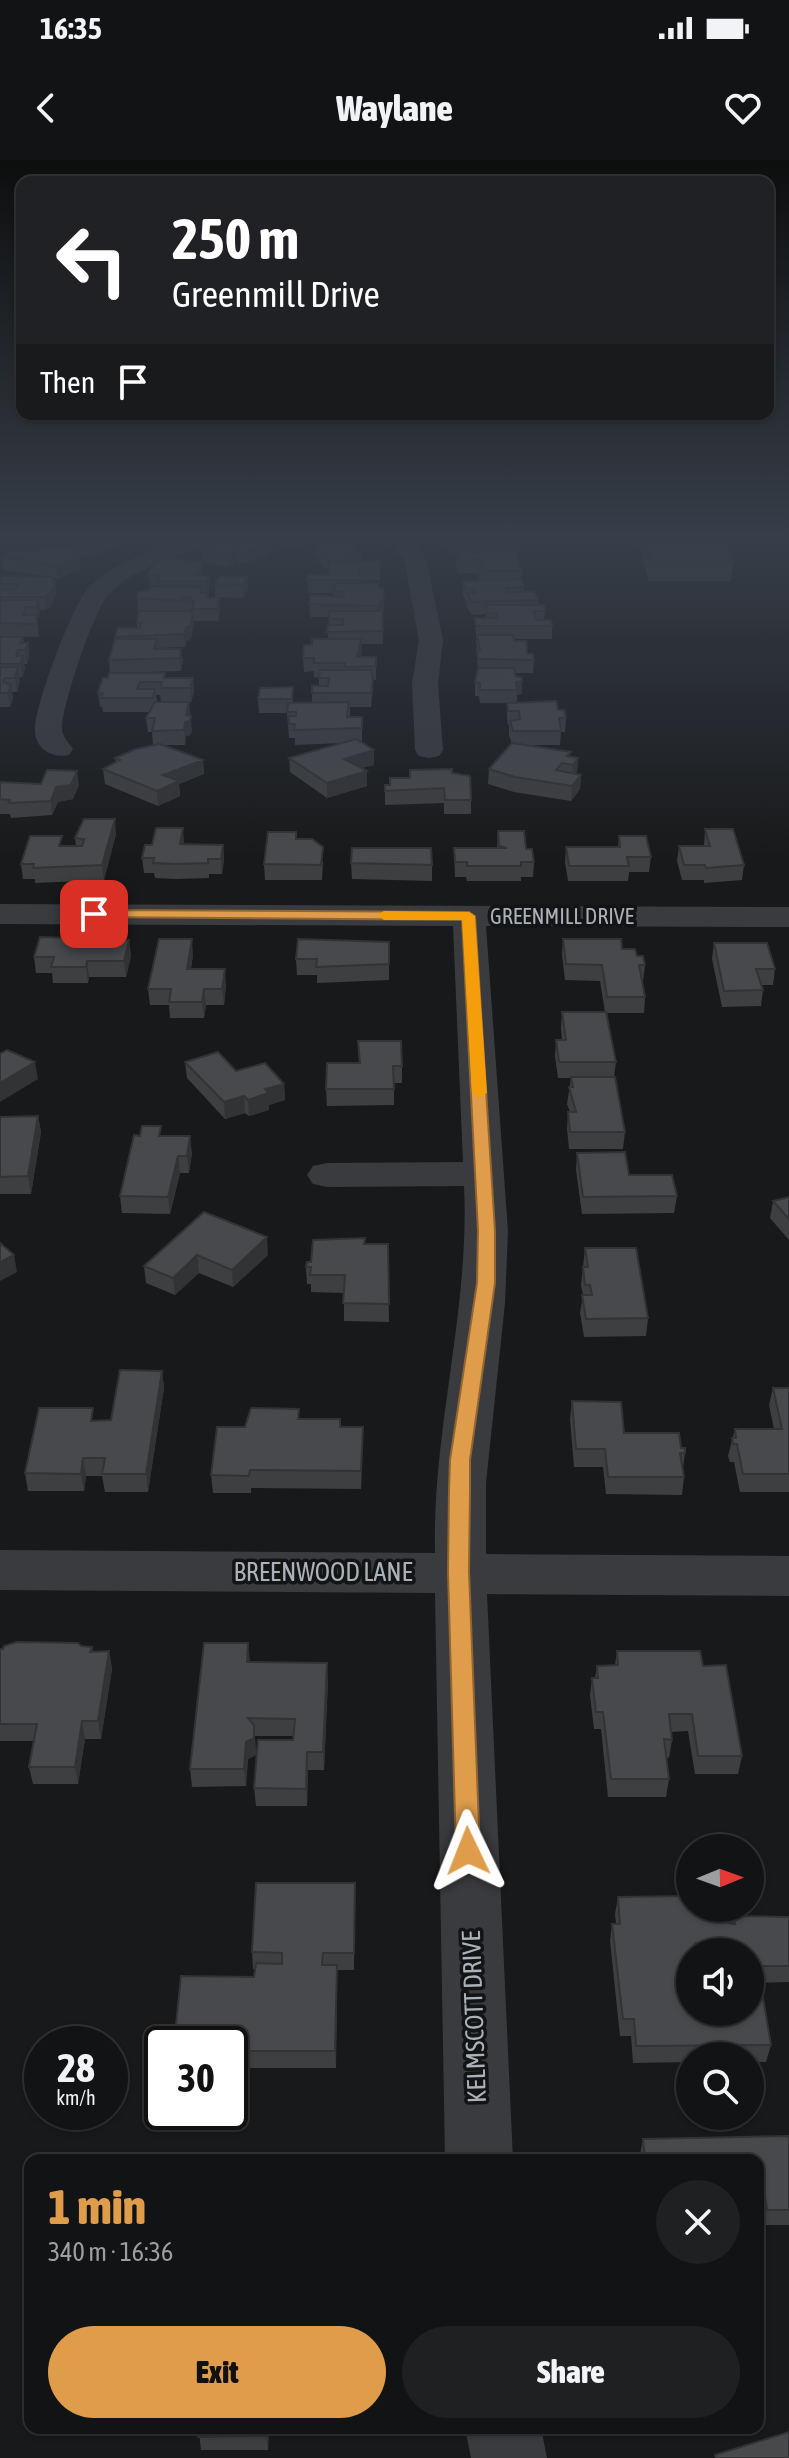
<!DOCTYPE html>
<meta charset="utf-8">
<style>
:root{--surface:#121314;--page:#1f2022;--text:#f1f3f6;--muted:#9c9ea0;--line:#313234;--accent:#df9d4c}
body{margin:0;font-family:"Asap Condensed",sans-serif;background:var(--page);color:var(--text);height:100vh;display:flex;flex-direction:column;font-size:30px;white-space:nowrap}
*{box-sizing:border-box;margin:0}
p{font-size:26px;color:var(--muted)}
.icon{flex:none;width:44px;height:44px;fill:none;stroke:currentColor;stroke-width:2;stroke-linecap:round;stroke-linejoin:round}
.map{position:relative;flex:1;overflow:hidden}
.details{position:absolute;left:24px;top:1994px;width:740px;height:280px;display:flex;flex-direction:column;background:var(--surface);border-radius:16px;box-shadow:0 2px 6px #0004,0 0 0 2px var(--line)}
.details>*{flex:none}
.top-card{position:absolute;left:16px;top:16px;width:758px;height:244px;border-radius:16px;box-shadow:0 2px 6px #0004,0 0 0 2px var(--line);background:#202124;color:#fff;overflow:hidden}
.needle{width:52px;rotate:89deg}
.controls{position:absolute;left:676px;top:1674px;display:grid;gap:16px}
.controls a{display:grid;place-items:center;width:88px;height:88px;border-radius:50%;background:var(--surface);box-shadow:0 2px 6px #0004,0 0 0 2px var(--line);font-size:40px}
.speed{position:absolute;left:24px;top:1866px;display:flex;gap:16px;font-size:40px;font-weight:700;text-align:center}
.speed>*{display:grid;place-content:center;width:104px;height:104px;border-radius:50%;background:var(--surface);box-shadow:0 2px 6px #0004,0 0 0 2px var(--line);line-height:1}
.speed small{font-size:20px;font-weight:400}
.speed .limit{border:4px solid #111;border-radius:12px;background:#fff;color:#111}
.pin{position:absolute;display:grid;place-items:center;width:68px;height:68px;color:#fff;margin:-34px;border-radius:16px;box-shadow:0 4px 12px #0006}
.me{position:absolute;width:88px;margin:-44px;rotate:358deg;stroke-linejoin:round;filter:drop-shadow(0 0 6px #0008)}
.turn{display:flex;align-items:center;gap:28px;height:168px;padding:0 24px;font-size:36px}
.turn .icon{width:104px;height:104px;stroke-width:2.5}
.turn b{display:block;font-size:56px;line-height:68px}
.then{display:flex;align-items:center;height:76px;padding:0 24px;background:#0003;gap:16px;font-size:30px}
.round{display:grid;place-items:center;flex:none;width:84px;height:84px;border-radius:42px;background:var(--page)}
.summary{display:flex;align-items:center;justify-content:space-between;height:136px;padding:0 24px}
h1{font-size:48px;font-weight:800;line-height:60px;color:var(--accent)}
.cta{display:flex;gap:16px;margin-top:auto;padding:16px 24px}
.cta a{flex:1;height:92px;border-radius:48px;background:var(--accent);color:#111;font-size:32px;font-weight:800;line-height:92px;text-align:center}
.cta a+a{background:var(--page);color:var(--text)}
.status{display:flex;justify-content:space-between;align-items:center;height:56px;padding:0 40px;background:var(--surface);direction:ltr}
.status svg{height:22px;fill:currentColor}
header{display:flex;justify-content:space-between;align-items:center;height:104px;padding:0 24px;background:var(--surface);font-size:36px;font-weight:800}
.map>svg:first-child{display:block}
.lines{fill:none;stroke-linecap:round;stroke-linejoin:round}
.minor{fill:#3a3b3f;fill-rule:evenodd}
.wall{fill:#3e3f41}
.shaded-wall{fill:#323335}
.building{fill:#48494c;stroke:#323335;stroke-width:2}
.route{fill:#df9d4c;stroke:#916631;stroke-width:2}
.slow{fill:#f59e0b}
.labels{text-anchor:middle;stroke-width:7;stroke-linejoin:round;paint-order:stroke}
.far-street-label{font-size:22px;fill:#acb1b8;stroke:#131415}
.street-label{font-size:26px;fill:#acb1b8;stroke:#131415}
</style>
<div class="status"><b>16:35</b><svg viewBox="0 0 49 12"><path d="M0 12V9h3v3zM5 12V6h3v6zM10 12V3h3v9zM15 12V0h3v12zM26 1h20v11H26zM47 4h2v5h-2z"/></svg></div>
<header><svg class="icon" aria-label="back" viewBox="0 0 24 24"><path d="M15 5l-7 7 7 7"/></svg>Waylane<svg class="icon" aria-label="heart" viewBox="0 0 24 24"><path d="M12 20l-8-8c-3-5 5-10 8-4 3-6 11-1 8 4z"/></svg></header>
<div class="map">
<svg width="789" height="2298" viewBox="0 0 789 2298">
<rect width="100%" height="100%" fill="#18191a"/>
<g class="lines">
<!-- minor -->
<path class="minor" d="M189,377H220L217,382C179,396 137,405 108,435C94,450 62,546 62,568C62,576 68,582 73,589L69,595C53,599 35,589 35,570C34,547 73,442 90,426C119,400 153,390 189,377Z
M383,377H408L418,384L426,399L443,480L438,524L443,590L439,596L429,598L419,596L415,590L412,524L419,480L404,399Z
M0,744L789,747V767L486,766L508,1071L505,1143L486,1323V1394L789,1396V1436L487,1434L513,2000H445L435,1433L0,1430V1390L435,1393C432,1270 470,1150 464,1026L327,1027L313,1024L307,1015L313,1006L327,1003L463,1002L453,766L0,764Z
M465,2268H541L547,2298H471Z"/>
</g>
<!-- wall -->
<path class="wall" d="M73,377H130V380L88,397L80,395V409L58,418L53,417L56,433L51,446L46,450H40V453L37,460L39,477L0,476V416L53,417L3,410L1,397L72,389L71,381L73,380Z
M272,377H327L295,388L273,381V391L267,393V397L244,403L235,400L234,401V404L226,407L202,401V389L215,385V382L272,379Z
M446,377H517L520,380V392H515L522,411L521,420L524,427V431L538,440V445L545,451L544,460L552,466V479H513L514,481L534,500L533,513H514L522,534L517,535V543L558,550L566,558L565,572H561L560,585H524L578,598L577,612L576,614L581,615L580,629L571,641L514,632L488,624L489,609L512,584L509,575V565H508L507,557V543H510H480L479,536H475V523L478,512L475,458H486V454L472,455L466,446L467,441L465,440L463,434V421L479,420V413H458L456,405V395L448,391Z
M636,377H724L734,400L731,421H649Z
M316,382L361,395V401H380V420L360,421V423L379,428L384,437V450L382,452L383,484H362L360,497H376V520H373L371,547H350V557H362V583H361L374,590V605L361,608L367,611V626L327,638L290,612L289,598L343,583L295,585V578H289L287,553H259L258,539L293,527V543L312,542V526H319V517H314V511L304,512L303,498L312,485L328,479L329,457H310L309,444L334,436V433H308V415H329V409H324L316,395Z
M203,414V415L210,428L207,433L208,438H219L220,451L218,461H194L191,479L187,480L185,487L158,488L181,489L183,502L181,511L110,513L109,500L115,477L137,468V463L140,451H138L137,438L150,430L148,415Z
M247,417L248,430L243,438L215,437V424Z
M0,477H23L24,483H28L29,497L27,504H24L25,509L22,517H19L17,532H12L13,539L10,547H0Z
M103,518H193L194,532L191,542H161L160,535H156L157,542L191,556V575L186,576L185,585H162L203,600L204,614L179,624L180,636L158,646L105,624L103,609L116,602L115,598L157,585H153L152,572H148L146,558L150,552H103L102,547H100L98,533Z
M452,613L471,640V654H444V643L385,645V625H390L410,618Z
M0,622L41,624L79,625L73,639L58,642L52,655L11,658L10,654H0Z
M705,669L744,705L742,720L704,723V720H682L677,701L679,686H704Z
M498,671L526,689L534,702L533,717H521V721H467L466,717H455L454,688H497Z
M116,674L104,720L35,723V719H23L21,704L64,686H76L75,678Z
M619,676L651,697L649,712H629L628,721H568L565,702L566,687H618Z
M296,679L323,702L322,720H265L264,704Z
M184,684L223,685L224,700L222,714H209V718L176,719L155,718L154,713H144L142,698Z
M351,703L432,705V721L352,719Z
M563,779L622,789L637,796L645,805L643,821H642L645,837L644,853H607L616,902L614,917L625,972L623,989H569L567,969L568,952H570L567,944L571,918H558L555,896L556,880H562L561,868L562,852H605L600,821L565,820L562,795Z
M129,780L131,796L126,817H89L88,823H53L52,813H36L34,797Z
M389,782V820L317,823V815H297L296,799Z
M714,783L775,809L773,825H761L763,830L761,846L722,847L712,799Z
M193,795L191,809L226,825L224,845H206L204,858H170L169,845H150L148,829Z
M358,881L402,906V923H394V945L327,946L326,929L359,903Z
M185,902L236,911L284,924L285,940L269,945V950L249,956L245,953L225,959L187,918Z
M38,956L41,972L31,1034H0V957Z
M163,976L192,993L189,1013H180L170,1054L122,1053L120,1036Z
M577,993L677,1036L674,1053L582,1054L576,1010Z
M789,1037V1080L770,1058L773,1041Z
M204,1052L268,1095L233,1127L199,1113L175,1135L146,1123L144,1106Z
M365,1084H388L389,1162L344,1161V1133L311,1132V1124H307L306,1107L311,1102Z
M585,1088L648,1158L646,1176L584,1177L580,1153L583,1135L581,1125Z
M162,1211L164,1228L148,1332H105L102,1316H86L84,1331H28L25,1313L94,1261L111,1260Z
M773,1228H789V1332H740L734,1302H730L728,1296L735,1269H774L769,1245Z
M572,1241L624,1273L681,1288L685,1293L683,1308L684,1317L682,1335L606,1334L603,1307H574L570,1259Z
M299,1259H340V1267H363L361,1329L251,1328V1333H213L211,1315L245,1267Z
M81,1486L92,1487L93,1492L109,1491L112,1509L101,1579H85L78,1624H33L29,1607L34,1581H0V1489Z
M617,1491L703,1506L742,1596L738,1614H695L688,1571L671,1572L672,1580L669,1598L666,1597L669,1619L666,1637H608L601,1569H594L590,1535L592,1518H595L597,1506L615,1505Z
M250,1502L328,1520L324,1610H308L307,1646H256L254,1628L293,1580V1576H255L256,1595L248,1599L246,1626L192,1627L190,1609Z
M355,1723L354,1810H337L336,1908H230V1884L254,1817L255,1809H253L252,1792Z
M618,1737L728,1763H732L734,1756L789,1757V1822L750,1823V1792H690V1852L771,1885L766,1902H750V1896H690V1902L633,1903L631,1876H620L610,1781L612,1764H616L615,1754Z
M789,1976V2065H762L758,2039V2000H640V1994L643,1979Z
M103,2268H269L268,2290H201L199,2272L105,2273Z"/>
<!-- shaded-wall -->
<path class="shaded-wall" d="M107,377H130V380L88,397L87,385Z
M294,377H327L295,388Z
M273,379V391L267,393V397L244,403L243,391Z
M520,380V392L465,399V387Z
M235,388L234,404L226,407L225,395L228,390Z
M79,390L80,409L58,418L57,405L73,396Z
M202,402L203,414L200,421L196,415Z
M209,416L210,428L207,434L206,421Z
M53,417L54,423L55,421L56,433L51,446L46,450L44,437Z
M247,417L248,430L243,438V425Z
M384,437V450L378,459V446Z
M219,438L220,451L218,461L217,449Z
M39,440L40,453L38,460L36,447Z
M193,451L194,464L191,479L187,480L185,487L184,474L186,467Z
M361,479L362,492L358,507L357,497Z
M28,483L29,497L27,504L25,490Z
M181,489L183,502L181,511L180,498Z
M23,496L25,509L22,517L20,504Z
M18,507L20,521L17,532L15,518Z
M193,518L194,532L191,542L190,528Z
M373,518V531L371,547V533Z
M522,521V534L517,535L516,522Z
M11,525L13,539L10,547L8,533Z
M189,542L192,570L191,575L186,576L185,585L184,570Z
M374,590V605L344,613V599Z
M578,598L577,612L572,619L573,605Z
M203,600L204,614L179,624L180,636L158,646L157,631L163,615Z
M77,611L79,625L73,639L58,642L52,655L51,641L56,627Z
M367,611V626L327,638V623Z
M581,615L580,629L571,641L572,626Z
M115,659L116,674L104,720L102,705Z
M183,668L184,682L181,699L180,684Z
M223,685L224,700L222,714L221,699Z
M192,779L193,795L188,825L187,809Z
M129,780L131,796L126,817L124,801Z
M87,801L89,817L88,823L86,807Z
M225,809L226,825L224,845L222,829Z
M204,829L206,845L204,858L202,842Z
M35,902L38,919L0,942V923Z
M284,924L285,940L269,945V950L249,956L248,940L265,929Z
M244,936L245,953L225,959L224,942Z
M38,956L41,972L31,1034L28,1016Z
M190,976L192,993L189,1013L187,996Z
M178,996L180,1013L170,1054L168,1037Z
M267,1077L268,1095L233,1127L232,1110Z
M14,1095L17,1112L0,1121V1102Z
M197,1095L199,1113L175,1135L173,1118Z
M162,1211L164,1228L148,1332L146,1314Z
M363,1267V1285L361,1329V1311Z
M83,1298L86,1316L84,1331L81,1314Z
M248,1483L250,1501L248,1520L247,1502Z
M109,1491L112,1509L101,1579L98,1561Z
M327,1503L328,1520L324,1610L323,1592Z
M82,1561L85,1579L78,1624L75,1607Z
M254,1565L256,1595L248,1599L246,1626L244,1609L246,1582Z
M307,1592L308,1610L307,1646L306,1629Z
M337,1805V1822L336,1908L335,1891Z
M267,2268H269L268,2290L266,2276Z"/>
<!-- building -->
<path class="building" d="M82,377H107L87,385L71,381Z
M229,377H267L273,379L261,383L266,385L243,391L235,388L228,390L234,392L225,395L202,389L218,384L215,382Z
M452,377H517L520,380L465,387L448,379H454Z
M643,377H724L734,400H650Z
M348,380L351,384H356L361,395L324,397L316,382Z
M47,386L79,390L73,396H79L57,405L1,397L13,390L34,393Z
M515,391L522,411H485L484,407L479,408L480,400L458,401L456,393Z
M165,398L202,402L196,415L209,416L206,421H157L161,416L148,415L154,405Z
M380,401V408H360V420H307L308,415H329V402Z
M0,416L53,417L52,421H55L50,433L44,437H0V430H16L18,424H0Z
M219,416L247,417L243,425L215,424Z
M521,419L524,427L506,428L507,432L534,431L538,440L472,442L467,433H476L475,430L465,428L463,421Z
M335,423H378L379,428H383L384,437L378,446L309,444L310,435L343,437L344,432H334Z
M151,426L202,427L201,433H208L207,438H219L217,449H192L194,441H189L191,437H182L181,441L137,438L138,432L150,430Z
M0,440H39L36,447H26L23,455H36L37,464L0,463Z
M486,445H544L545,451H534L536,460H551L552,466H476L475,458H498L497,454L487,453Z
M139,451H193L190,466L186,467L184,474L115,477L118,468H140L141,463H137Z
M329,451H382L383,471L327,472L328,465H343V459H329Z
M477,475H513L514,481H526L527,494H533L534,500L478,499L477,490H480Z
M0,477H23L20,483H28L25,490H18L16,496H23L20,504H0Z
M115,479H157L154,489H181L180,498L109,500Z
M312,479H361L357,497H376V506L345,507V503H314V498H303L304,485H312Z
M0,507H18L15,518H5L3,522L11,525L8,533H0Z
M478,508H514L515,516L522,518V521L516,522L517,530H480V523H475Z
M320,510H371L373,518L371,533H312V526H328L329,518H319Z
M109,513H165L164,518H193L190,528H160L162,522H140L137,529H155L153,538H101L103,533H98L103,518H108Z
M293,527L292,539H258L260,528Z
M556,541L558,550H564L566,558H559L561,571H513L510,561L520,559L519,551H508L507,543Z
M155,542H189L186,555L191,556L190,561L185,562L184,570L152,571L155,558H146Z
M349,542L347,557H362V568L294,570L295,564H289V556H296V552H287L288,543Z
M356,579L374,590L344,599L367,611L327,623L289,598Z
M512,583L571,592L567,596L578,598L573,605L562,603L556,610L581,615L572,626L515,617L489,609Z
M160,584L203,600L163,615L179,621L157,631L103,609L120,600L115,598L136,589Z
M452,609V613L470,616L471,640H445L444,628L385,631V625H390V618H410V610Z
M47,610L77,611L71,625L56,627L51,641L9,643L10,640L0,639V622L41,624Z
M84,659H115L102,705L33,708L34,704H21L30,676H62L59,686H82L84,679L75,678Z
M156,668H183L180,684L223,685L221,699H208V703L175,704L153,703L154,698H142L145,685H152Z
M705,669H733L744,705L706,708L705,705H684L679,686H710Z
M498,671H524L526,689H532L534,702H521V706H467V702H455L454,688H507L499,686Z
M268,672H296V679H312L323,687L321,705L264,704Z
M619,676H646L651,697H627L629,706H569L566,687H620Z
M352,688H431L432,705L351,703Z
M40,777L129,780L124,801H87L86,807H51L54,797H34Z
M159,779H192L187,809H225L222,829H204L202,842H169L171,829H148Z
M298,779L389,782V804L316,807L317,799H296Z
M563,779H621L622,789H635L637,796H643L645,805H639L645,837H607L602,805L566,804Z
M714,783H767L775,809H756L763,830L724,831Z
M562,852H606L616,902H559L556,880H566Z
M358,881H401L402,906H393L394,929H326L327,903H360Z
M7,890L35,902L0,923V894Z
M218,892L236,911L265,903L284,924L265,929L268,933L248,940L244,936L224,942L185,902Z
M571,917H615L625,972H570L568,952H576L569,927H573Z
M38,956L28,1016L0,1017V957Z
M142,966H161L159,976H190L187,996H178L168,1037L120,1036L134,975L140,976Z
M625,992L629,1015H672L677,1036L583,1037L577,993Z
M789,1037V1059L773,1041Z
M204,1052L267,1077L232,1110L197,1095L173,1118L144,1106Z
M365,1078L364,1084H388L389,1144L343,1143L345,1115H310L311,1107H306L307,1102H311L313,1080Z
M0,1083L14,1095L0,1102Z
M585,1088H636L648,1158L586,1159L582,1135H592L590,1125H585L583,1107H588Z
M120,1210L162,1211L146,1314H102L105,1298H83L81,1314L25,1313L39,1248H93L91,1261L111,1260Z
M773,1228H789V1314H743L737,1284H733L732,1278H736L735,1269H782Z
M572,1241L621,1242L624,1273H679L681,1288H685V1293H680L684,1317H608L605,1289H576Z
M251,1248L299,1249L298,1259H340V1267H363L361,1311L250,1310L249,1316L211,1315L217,1267H245Z
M17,1482L78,1483L81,1486L92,1487L90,1492L109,1491L98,1561H82L75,1607H29L37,1564H0V1489H3L4,1486Z
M204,1483H248L247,1502L327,1503L323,1592H307L306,1629L254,1628L258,1580H293L295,1559L248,1558L254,1565V1578L246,1582L244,1609H190Z
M617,1491H700L703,1506L726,1505L742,1596H698L692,1554H669L672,1580L664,1579L669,1619H611L603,1552H596L592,1518H598L597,1506L618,1505Z
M256,1723H355L354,1793H323L322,1805H337L335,1891H230V1884H174L181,1816L254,1817L256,1803L282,1804V1793L252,1792Z
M690,1736V1748H726L728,1763L735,1764L734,1756L789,1757V1806H750V1792H739L738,1783H695L698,1792H690V1852H750V1832H762L771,1885L636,1886L634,1859H623L612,1764H620L618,1737Z
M789,1976V2050H767L761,2008H758V2000H645L643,1979Z
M199,2268H267L266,2276L198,2277Z
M789,2272V2298H716L715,2295Z"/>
<!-- sky -->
<linearGradient id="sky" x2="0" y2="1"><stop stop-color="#0d0e0e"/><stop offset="0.54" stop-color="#373e49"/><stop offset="1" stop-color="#373e49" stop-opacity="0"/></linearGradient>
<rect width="789" height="699" fill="url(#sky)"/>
<!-- route -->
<path class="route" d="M94,750L469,752L475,756L495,1071V1123L470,1300V1330L469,1412L480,1691L477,1698L468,1702L460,1698L456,1691L448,1412L449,1330L450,1300L477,1123L478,1071L462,760L89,757V751Z"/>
<!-- slow -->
<path class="slow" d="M469,752L475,756L487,933L479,938L472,933L462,760H384L377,755L384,751Z"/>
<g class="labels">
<!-- far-street labels -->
<g class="far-street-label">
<text x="562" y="764">GREENMILL DRIVE</text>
</g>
<!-- street labels -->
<g class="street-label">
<text x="323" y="1421">BREENWOOD LANE</text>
<text transform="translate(474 1857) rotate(-92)" y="9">KELMSCOTT DRIVE</text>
</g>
</g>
</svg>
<div class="controls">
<a><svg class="needle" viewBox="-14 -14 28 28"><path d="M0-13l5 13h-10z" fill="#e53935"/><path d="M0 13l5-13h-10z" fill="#9c9ea0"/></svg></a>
<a><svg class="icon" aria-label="sound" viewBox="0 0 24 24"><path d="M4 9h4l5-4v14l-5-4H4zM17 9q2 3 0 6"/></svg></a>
<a><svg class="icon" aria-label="search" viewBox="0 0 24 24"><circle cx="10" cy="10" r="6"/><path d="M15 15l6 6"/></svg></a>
</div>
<div class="speed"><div>28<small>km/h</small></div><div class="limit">30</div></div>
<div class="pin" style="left:94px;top:754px;background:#d93025"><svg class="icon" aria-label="arrive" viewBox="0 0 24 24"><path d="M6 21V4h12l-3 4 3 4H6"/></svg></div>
<svg class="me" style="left:468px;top:1691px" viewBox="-20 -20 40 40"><path d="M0-17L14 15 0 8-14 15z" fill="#df9d4c" stroke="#fff" stroke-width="4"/></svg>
<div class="top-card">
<div class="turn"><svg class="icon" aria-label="left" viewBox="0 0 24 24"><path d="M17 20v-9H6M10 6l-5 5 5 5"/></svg><div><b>250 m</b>Greenmill Drive</div></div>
<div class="then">Then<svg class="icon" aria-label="arrive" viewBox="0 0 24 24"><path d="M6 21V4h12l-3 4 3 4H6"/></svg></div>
</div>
<section class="details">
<div class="summary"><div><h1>1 min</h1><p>340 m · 16:36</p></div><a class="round"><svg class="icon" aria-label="close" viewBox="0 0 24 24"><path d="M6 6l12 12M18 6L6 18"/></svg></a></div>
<div class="cta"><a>Exit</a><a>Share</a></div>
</section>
</div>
